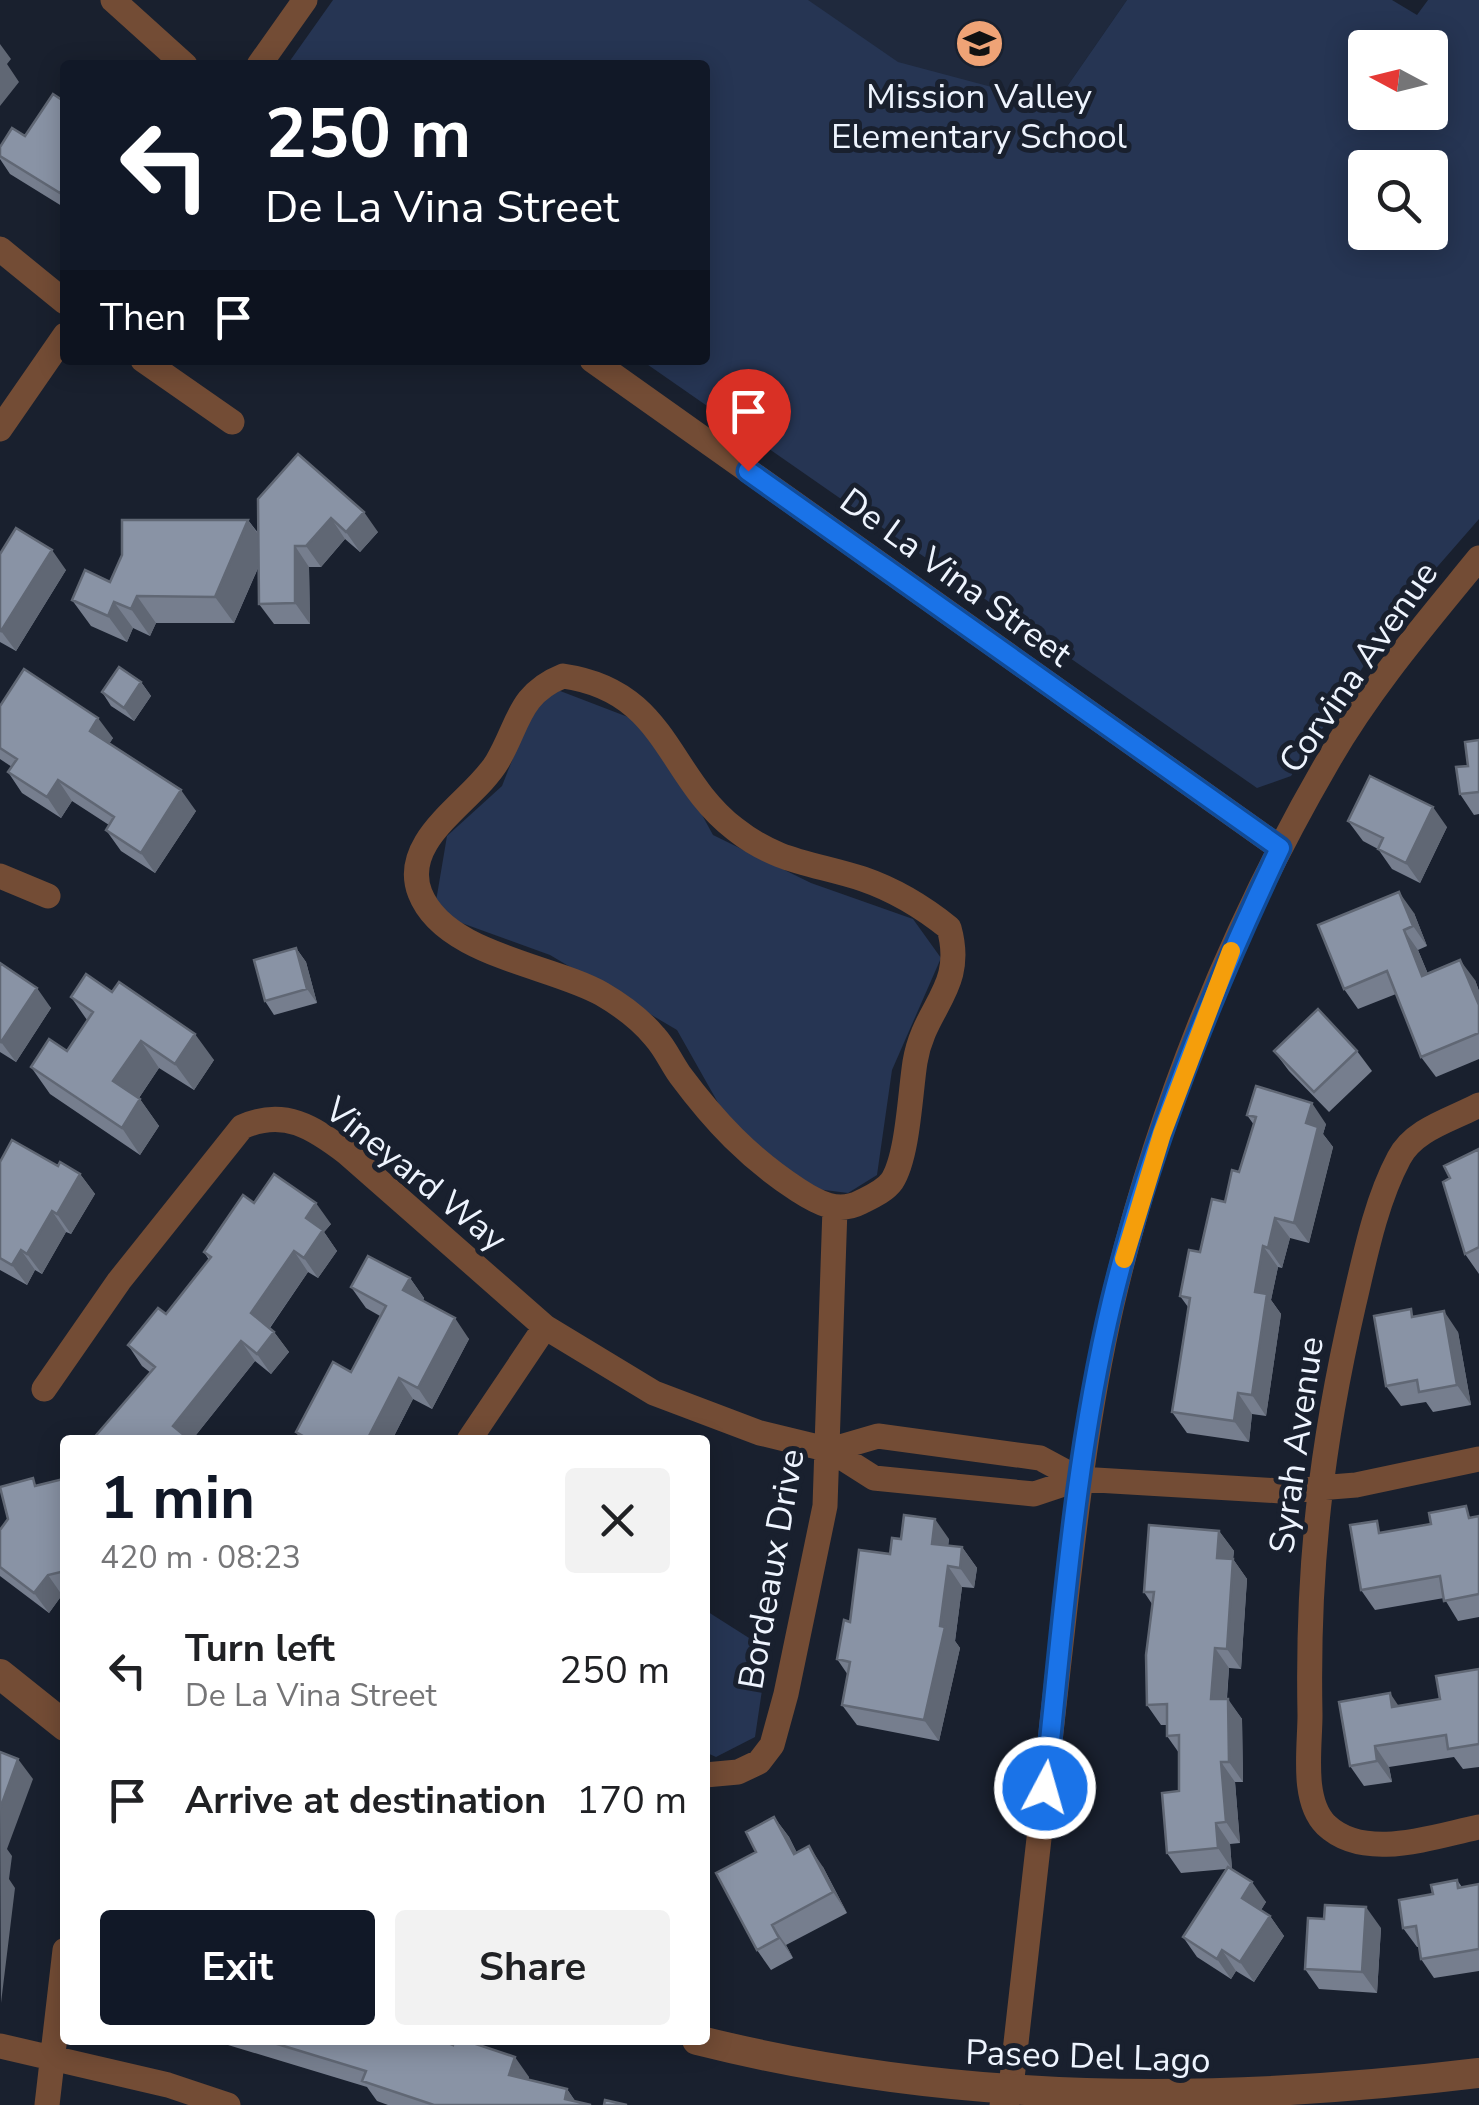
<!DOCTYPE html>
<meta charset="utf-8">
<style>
:root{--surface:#fff;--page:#f2f2f2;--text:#202124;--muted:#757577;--accent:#111827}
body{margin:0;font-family:"Nunito Sans",sans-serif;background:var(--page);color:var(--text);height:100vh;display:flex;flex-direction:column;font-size:38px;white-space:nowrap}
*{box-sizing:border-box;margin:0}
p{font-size:32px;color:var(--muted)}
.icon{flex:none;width:55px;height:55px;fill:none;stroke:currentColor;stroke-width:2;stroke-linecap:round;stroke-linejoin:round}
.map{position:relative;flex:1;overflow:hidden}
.drawer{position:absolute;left:60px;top:1435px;width:650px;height:610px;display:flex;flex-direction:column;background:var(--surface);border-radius:10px;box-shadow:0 5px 25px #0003}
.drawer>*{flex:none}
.top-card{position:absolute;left:60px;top:60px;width:650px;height:305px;border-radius:10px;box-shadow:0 5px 25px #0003;background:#111827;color:#fff;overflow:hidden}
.needle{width:65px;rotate:277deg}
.controls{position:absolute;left:1348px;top:30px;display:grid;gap:20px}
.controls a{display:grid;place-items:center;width:100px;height:100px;border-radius:10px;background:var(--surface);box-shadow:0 5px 25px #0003;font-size:50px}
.pin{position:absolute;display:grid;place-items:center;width:85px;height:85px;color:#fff;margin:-102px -42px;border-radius:50% 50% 50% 0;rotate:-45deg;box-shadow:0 0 10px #0007}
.pin .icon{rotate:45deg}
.me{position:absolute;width:110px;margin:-55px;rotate:6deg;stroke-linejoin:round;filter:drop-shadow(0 0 8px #0008)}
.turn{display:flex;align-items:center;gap:35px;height:210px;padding:0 40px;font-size:45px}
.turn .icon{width:130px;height:130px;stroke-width:2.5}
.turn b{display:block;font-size:70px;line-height:85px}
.then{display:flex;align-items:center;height:95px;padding:0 40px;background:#0003;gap:20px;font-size:38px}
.round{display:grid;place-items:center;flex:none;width:105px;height:105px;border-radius:10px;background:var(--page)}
.overview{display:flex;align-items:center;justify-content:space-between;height:170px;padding:0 40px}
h1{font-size:60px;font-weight:700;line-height:75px;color:var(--accent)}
.action{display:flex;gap:20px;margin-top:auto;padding:20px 40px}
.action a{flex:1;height:115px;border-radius:10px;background:var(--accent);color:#fff;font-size:40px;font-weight:700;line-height:115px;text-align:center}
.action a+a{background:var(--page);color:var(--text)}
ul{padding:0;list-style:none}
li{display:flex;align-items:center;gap:30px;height:130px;padding:0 40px}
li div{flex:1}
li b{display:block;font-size:38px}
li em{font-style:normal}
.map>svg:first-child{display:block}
.built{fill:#1f293d}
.green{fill:#263553;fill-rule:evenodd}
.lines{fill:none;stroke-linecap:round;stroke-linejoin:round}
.minor{stroke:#734c35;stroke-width:25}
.tertiary{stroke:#734c35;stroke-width:30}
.wall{fill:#767e8e}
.shaded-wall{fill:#606774}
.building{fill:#8993a5;stroke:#606774;stroke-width:2.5}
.route-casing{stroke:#114b97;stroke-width:25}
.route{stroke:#1a73e8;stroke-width:18}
.slow{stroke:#f59e0b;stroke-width:18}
.labels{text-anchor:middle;stroke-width:10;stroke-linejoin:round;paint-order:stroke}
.poi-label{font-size:35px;fill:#eef4fe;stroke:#19202e}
.street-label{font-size:35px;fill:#eef4fe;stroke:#19202e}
</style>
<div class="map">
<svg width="1479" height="2105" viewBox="0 0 1479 2105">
<rect width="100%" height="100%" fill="#19202e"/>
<!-- built -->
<path class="built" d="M798,0H1127L1055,104L924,89Z"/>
<!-- green -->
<path class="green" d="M333,0H808L898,62L1055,104L1127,0H1392L1417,15L1428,0H1479V519L1404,605L1291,776L1257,788L641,360H705V65H287ZM1365,48H1430V112H1365ZM1365,168H1430V232H1365Z
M542,684L654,727L713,835L811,883L913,919L941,958L892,1070L877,1175L848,1193L793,1186L721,1108L677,1030L550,955L434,913L447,836L502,786Z
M705,1610L768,1650L755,1737L716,1757L705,1752Z"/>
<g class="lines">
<!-- minor -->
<path class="minor" d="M113,0L185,65
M259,65L305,0
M0,249L65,302
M143,360L232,422
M592,360L1280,848
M0,429L65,335
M563,676C668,691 666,776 735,829C778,863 814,863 863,879C895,890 923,907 949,928C966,989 924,1006 915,1062C910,1094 908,1156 892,1181C885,1191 871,1197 861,1202C838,1214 818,1203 798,1190C749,1158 715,1122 680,1075C671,1062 665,1048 655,1037C641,1020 621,1005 602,994C551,965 444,955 420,893C399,839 474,801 497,762C519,725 518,694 563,676Z
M0,876L48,896
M1479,1105C1451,1120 1414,1129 1399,1158C1376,1201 1365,1256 1354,1303C1321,1446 1307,1568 1310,1715C1310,1748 1301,1800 1326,1825C1365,1862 1434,1836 1479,1827
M44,1389L119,1281L242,1127C284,1108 313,1127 347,1153L545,1327L654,1393L760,1433L830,1450L874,1478L1034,1494L1079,1479
M469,1440L545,1327
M830,1450L878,1436L1040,1458L1079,1479L1281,1491L1356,1485L1479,1459
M705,1775L738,1772L759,1762L772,1745L786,1694L825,1506L835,1208
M0,2046L168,2085L228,2105
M47,2105L65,1950
M1002,2105L1010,2096C1026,1954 1042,1812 1058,1670C1072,1548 1084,1425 1112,1304C1156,1116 1230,930 1327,763C1369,689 1426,623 1479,558"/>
<!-- tertiary -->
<path class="tertiary" d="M0,1674L65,1726
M697,2040C955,2105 1216,2105 1479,2073"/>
</g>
<!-- wall -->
<path class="wall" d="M65,102V208L10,174L0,159V147L25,136Z
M258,499L378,532L360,552L345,539L321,567H309L310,624H274L259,604V566L234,623H156L150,636L133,628L127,642L91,626L72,600L248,520L259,534Z
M0,554L66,570L16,651L0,642Z
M141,682L151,696L134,721L111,706L102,692Z
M0,706L113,738L109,744L196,811L155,873L121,851L106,830L109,825L72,801L61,818L22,793L8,772L12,767L0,759Z
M1479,740V814L1474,815L1460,794L1468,766Z
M1348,821L1447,827L1420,883L1392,869L1378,849L1363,841Z
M1414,913L1427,946L1418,950L1428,974L1475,980L1479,991V1059L1436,1077L1421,1057L1396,994L1358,1009L1344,989Z
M296,948L306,962L317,1003L274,1015L265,1001Z
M0,963L51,1008L16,1062L0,1052Z
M71,997L214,1060L194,1090L159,1068L139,1098L159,1126L140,1155L50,1094L31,1067L67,1051L87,1020Z
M1274,1051H1357L1372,1071L1329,1112L1289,1071Z
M1247,1115L1326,1124L1323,1134L1333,1147L1309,1243L1290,1238L1282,1268L1278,1267L1271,1300L1281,1314L1266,1416L1252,1414L1249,1442L1187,1433L1172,1412L1188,1307L1180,1296L1239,1172L1254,1125Z
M1479,1149V1274L1465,1254L1450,1178Z
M0,1162L58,1166L80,1174L95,1194L71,1234L66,1232L42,1274L35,1270L27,1285L0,1270Z
M254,1203L331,1224L324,1232L337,1251L318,1278L308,1272L270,1328L274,1332L289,1352L271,1374L255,1361L192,1440H92L151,1373L142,1366L128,1345L166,1314L209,1260L204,1252Z
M410,1278L424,1298L423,1301L469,1339L432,1409L413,1399L392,1440H301L296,1432L351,1372L380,1316L366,1308L351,1287Z
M1416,1316L1458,1332L1471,1405L1433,1412L1426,1402L1401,1406L1386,1386Z
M65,1480V1595H62L49,1613L0,1576V1530L38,1485Z
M1479,1516V1617L1458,1621L1444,1598L1375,1610L1361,1590L1384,1532Z
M1219,1531L1234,1551L1233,1559L1247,1579L1241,1669L1229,1668L1227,1699L1242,1719L1243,1782H1235L1240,1843L1230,1844L1232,1869L1266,1902L1261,1910L1270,1916L1284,1936L1254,1982L1236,1971L1231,1979L1197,1957L1183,1937L1226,1869L1181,1873L1167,1853L1179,1791V1753L1167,1736V1725H1161L1147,1705L1152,1604L1144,1592Z
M901,1539H949L948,1546L962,1547L977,1568L974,1588L962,1587L955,1641L960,1648L939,1741L857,1725L842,1705L848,1675L837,1659L850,1622L890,1554Z
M1479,1669V1767L1463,1769L1454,1757L1389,1767L1392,1782L1364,1786L1350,1766L1399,1706L1440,1699Z
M774,1817L789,1837L797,1853L823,1867L847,1913L786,1945L793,1958L771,1970L757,1950Z
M1457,1880L1462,1887L1479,1884V1971L1434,1978L1421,1959L1419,1947H1417L1403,1928Z
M1381,1928L1377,1993L1319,1989L1305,1969Z
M225,2040H441L529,2077L528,2080L567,2089L575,2101L591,2105H388L377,2101L367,2087L228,2045Z"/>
<!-- shaded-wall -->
<path class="shaded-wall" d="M0,44L11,59L7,64L19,82L0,106Z
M65,184V201L60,193Z
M364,512L378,532L360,552L346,532Z
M331,518L345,539L321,567L306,546Z
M248,520L267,547L234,623L215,597Z
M295,546L309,567L310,624L295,603Z
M52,550L66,570L16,651L1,631Z
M137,596L156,623L150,636L131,609Z
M114,602L133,628L127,642L108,616Z
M141,682L151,696L134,721L124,708Z
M98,718L113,738L104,751L90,731Z
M58,780L72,801L61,818L47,797Z
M181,790L196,811L155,873L141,853Z
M1433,807L1447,827L1420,883L1406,863Z
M1399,892L1414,913L1427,946L1413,926Z
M1404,930L1418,950L1437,996L1422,976Z
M296,948L306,962L317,1003L307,989Z
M1460,960L1475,980L1479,991V1005Z
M37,988L51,1008L16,1062L1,1042Z
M195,1034L214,1060L194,1090L175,1064Z
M141,1041L159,1068L132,1108L113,1081Z
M140,1099L159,1126L140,1155L122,1128Z
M1312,1103L1326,1124L1323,1134L1333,1147L1309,1243L1294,1223L1306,1123Z
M80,1174L95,1194L71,1234L57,1214Z
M316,1203L331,1224L324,1232L337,1251L318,1278L304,1258L306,1218Z
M52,1211L66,1232L42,1274L27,1254Z
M1275,1218L1290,1238L1282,1268L1268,1248Z
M1263,1246L1278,1267L1271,1300L1281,1314L1266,1416L1252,1395L1255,1292Z
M21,1250L35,1270L27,1285L12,1265Z
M294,1251L308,1272L266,1333L251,1313Z
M410,1278L424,1298L418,1311L403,1290Z
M1444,1311L1458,1332L1471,1405L1457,1385Z
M455,1318L469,1339L432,1409L418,1388Z
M274,1332L289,1352L271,1374L257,1354Z
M241,1341L255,1361L192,1440H183L173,1426Z
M399,1378L413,1399L392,1440H371L369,1436Z
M1238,1393L1252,1414L1249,1442L1234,1421Z
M935,1519L949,1539L946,1564L932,1544Z
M1219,1531L1234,1551L1233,1559L1247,1579L1241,1669L1227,1649L1217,1558Z
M962,1547L977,1568L974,1588L960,1568Z
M948,1566L962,1587L955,1641L960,1648L939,1741L924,1720L940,1626Z
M48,1575L62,1595L49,1613L34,1593Z
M1215,1648L1229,1668L1225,1719L1211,1699Z
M1390,1693L1404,1714L1392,1707Z
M1228,1699L1242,1719L1243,1782L1229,1762Z
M1375,1746L1389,1767L1392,1782L1377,1761Z
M18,1759L33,1779L7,1849L12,1856L9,1879L15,1888L1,2003L0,1809Z
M1221,1762L1235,1782L1240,1843L1226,1822Z
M774,1817L789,1837L808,1875L794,1854Z
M1216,1823L1230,1844L1232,1869L1218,1848Z
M809,1846L823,1867L847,1913L833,1892Z
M1252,1882L1266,1902L1256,1918L1242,1898Z
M1366,1907L1381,1928L1377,1993L1362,1972Z
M1270,1916L1284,1936L1254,1982L1240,1962Z
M772,1925L786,1945L793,1958L779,1938Z
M1222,1950L1236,1971L1231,1979L1217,1959Z
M515,2057L529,2077L523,2095L509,2075Z
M567,2089L578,2105L565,2099Z"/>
<!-- building -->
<path class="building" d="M53,94L65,102V184L60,193L0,156V147L12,128L25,136Z
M298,454L364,512L346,532L331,518L306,546H295V603L259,604L258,499Z
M122,520H248L215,597L137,596L131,609L114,602L108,616L72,600L85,570L110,582L122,555Z
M16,528L52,550L1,631L0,630V554Z
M119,667L141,682L124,708L102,692Z
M24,669L98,718L90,731L181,790L141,853L106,830L114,817L58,780L47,797L8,772L17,759L0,748V706Z
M1479,740V792L1460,794L1456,767L1468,766L1465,742Z
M1370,776L1433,807L1406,863L1378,849L1383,838L1348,821Z
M1399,892L1413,926L1404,930L1422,976L1460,960L1479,1005V1033L1421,1057L1387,971L1344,989L1318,925Z
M296,948L307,989L265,1001L254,960Z
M0,963L37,988L1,1042L0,1041Z
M86,974L112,992L119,982L195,1034L175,1064L141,1041L113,1081L140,1099L122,1128L31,1067L49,1039L67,1051L93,1012L71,997Z
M1318,1009L1357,1051L1314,1092L1274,1051Z
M1256,1086L1312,1103L1306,1123L1318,1127L1294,1223L1275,1218L1268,1248L1263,1246L1255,1292L1267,1294L1252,1395L1238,1393L1234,1421L1172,1412L1190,1298L1180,1296L1189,1250L1200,1252L1212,1199L1225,1202L1232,1170L1239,1172L1256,1117L1247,1115Z
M12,1140L58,1166L60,1162L80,1174L57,1214L52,1211L27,1254L21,1250L12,1265L0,1258V1162Z
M1479,1149V1247L1465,1254L1443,1182L1450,1178L1444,1166Z
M274,1174L316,1203L306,1218L323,1230L304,1258L294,1251L251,1313L274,1332L257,1354L241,1341L173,1426L190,1440H92L155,1367L128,1345L158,1308L166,1314L211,1257L204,1252L243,1195L254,1203Z
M368,1256L410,1278L403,1290L455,1318L418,1388L399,1378L369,1436L376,1440H310L296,1432L333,1362L351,1372L386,1306L351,1287Z
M1411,1309L1412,1317L1444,1311L1457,1385L1419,1392L1417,1380L1386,1386L1374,1316Z
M33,1478L35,1486L63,1479L65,1480V1571L48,1575L34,1593L0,1567V1530L8,1519L0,1487Z
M1466,1506L1469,1518L1479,1516V1594L1444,1601L1440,1576L1361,1590L1350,1525L1377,1521L1379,1533L1431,1524L1429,1513Z
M904,1515L935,1519L932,1544L962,1547L960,1568L948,1566L940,1626L945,1627L924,1720L842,1705L850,1662L837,1659L844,1620L850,1622L859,1550L890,1554L892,1538L901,1539Z
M1149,1525L1219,1531L1217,1558L1233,1559L1227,1649L1215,1648L1211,1699H1228L1229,1762H1221L1226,1822L1216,1823L1218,1848L1167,1853L1162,1793L1179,1791V1735L1167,1736V1704L1147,1705L1146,1655L1154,1592H1144Z
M1479,1669V1744L1448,1749L1446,1735L1375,1746L1377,1761L1350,1766L1339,1702L1390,1693L1392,1707L1440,1699L1436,1676Z
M0,1752L18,1759L0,1809Z
M774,1817L794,1854L809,1846L833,1892L772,1925L779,1938L757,1950L716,1873L756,1852L746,1832Z
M1228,1867L1252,1882L1242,1898L1270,1916L1240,1962L1222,1950L1217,1959L1183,1937Z
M1457,1880L1458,1888L1479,1884V1949L1421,1959L1416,1926L1403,1928L1399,1900L1433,1894L1431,1885Z
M1325,1905L1366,1907L1362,1972L1305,1969L1308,1918L1324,1919Z
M264,2040H441L453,2045L454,2040H464L515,2057L509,2075L567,2089L565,2099L591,2105H434L362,2081L366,2071Z
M605,2100L627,2105H604Z"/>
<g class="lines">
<defs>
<path id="route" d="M748,471L1280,848C1211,993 1150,1144 1112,1301C1074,1460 1063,1625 1045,1788"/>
</defs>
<!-- route casing -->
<use href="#route" class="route-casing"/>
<!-- route -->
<use href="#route" class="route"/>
<!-- slow -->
<path class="slow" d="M1124,1259L1162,1134L1231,951"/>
</g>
<!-- icons -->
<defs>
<symbol id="school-disc" viewBox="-11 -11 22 22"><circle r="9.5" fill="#efa376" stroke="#19202e"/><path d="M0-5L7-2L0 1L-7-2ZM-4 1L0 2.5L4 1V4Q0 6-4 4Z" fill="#111"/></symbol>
</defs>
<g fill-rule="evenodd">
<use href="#school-disc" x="952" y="16" width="55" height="55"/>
</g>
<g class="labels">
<!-- poi labels -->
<g class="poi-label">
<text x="979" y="108">Mission Valley<tspan x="979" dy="40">Elementary School</tspan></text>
</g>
<!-- street labels -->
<g class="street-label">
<text transform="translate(956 577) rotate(36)" y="12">De La Vina Street</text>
<text transform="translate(1358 667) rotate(-55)" y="12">Corvina Avenue</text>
<text transform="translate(416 1174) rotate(39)" y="12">Vineyard Way</text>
<text transform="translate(1296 1445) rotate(-82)" y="12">Syrah Avenue</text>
<text transform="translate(771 1569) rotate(-80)" y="12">Bordeaux Drive</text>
<text transform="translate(1088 2056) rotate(2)" y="12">Paseo Del Lago</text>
</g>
</g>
</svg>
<div class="controls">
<a><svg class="needle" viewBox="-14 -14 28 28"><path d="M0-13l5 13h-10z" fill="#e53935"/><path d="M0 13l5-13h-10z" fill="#757577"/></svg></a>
<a><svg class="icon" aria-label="search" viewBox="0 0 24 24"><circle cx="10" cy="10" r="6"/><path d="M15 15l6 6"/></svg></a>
</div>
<div class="pin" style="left:748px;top:471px;background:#d93025"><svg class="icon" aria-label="arrive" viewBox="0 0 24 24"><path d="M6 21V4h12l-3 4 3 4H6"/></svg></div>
<svg class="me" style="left:1045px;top:1788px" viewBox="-20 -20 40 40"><circle r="17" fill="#1a73e8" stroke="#fff" stroke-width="3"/><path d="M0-11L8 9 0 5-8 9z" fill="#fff"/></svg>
<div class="top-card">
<div class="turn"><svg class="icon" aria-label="left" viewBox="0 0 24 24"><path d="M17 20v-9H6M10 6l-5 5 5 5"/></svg><div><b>250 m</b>De La Vina Street</div></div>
<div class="then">Then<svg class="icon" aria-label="arrive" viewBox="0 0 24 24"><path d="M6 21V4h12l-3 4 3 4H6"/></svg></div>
</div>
<section class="drawer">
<div class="overview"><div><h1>1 min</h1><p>420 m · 08:23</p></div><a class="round"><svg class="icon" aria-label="close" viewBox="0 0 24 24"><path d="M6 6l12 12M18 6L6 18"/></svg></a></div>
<ul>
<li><svg class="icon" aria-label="left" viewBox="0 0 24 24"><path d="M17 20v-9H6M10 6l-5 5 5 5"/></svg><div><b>Turn left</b><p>De La Vina Street</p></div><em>250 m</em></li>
<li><svg class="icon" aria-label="arrive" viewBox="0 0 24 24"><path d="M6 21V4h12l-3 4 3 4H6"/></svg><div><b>Arrive at destination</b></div><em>170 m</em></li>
</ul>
<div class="action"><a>Exit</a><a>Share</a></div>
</section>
</div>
